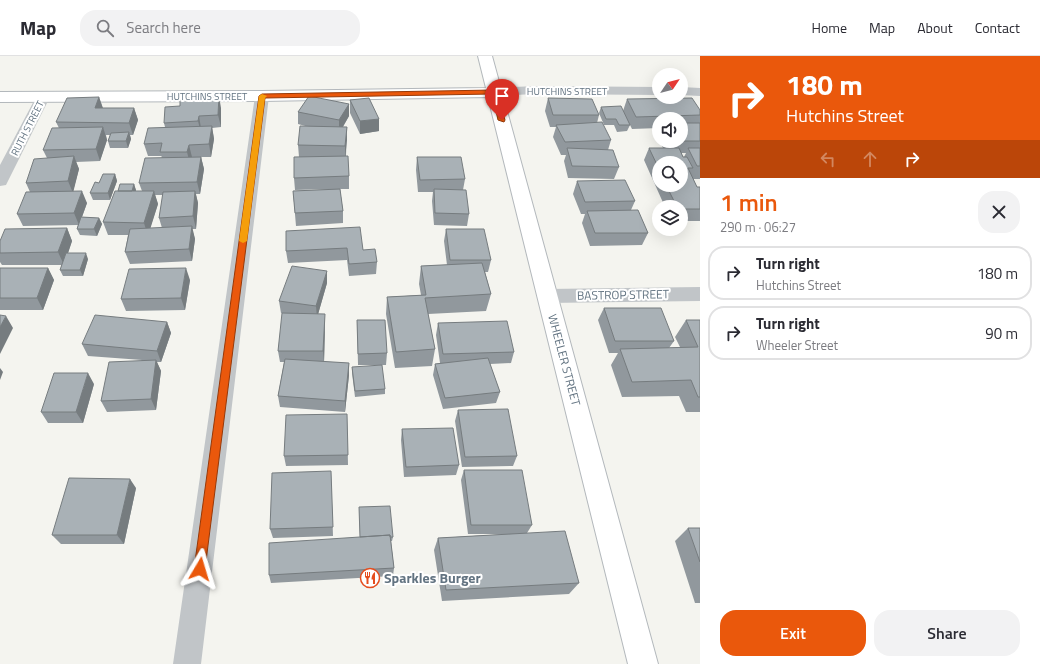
<!DOCTYPE html>
<meta charset="utf-8">
<style>
:root{--surface:#fff;--page:#f2f2f3;--text:#2b2b33;--muted:#7c7c81;--line:#e1e1e2;--accent:#ea580c}
body{margin:0;font-family:"Titillium Web",sans-serif;background:var(--page);color:var(--text);height:100vh;display:flex;flex-direction:column;font-size:15px;white-space:nowrap}
*{box-sizing:border-box;margin:0}
p{font-size:13px;color:var(--muted)}
.icon{flex:none;width:22px;height:22px;fill:none;stroke:currentColor;stroke-width:2;stroke-linecap:round;stroke-linejoin:round}
.map{position:relative;flex:1;overflow:hidden}
.drawer{display:flex;flex-direction:column;background:var(--surface);width:340px}
.drawer>*{flex:none}
.banner{background:#ea580c;color:#fff;overflow:hidden}
.needle{width:26px;rotate:55deg}
.buttons{position:absolute;left:652px;top:12px;display:grid;gap:8px}
.buttons a{display:grid;place-items:center;width:36px;height:36px;border-radius:50%;background:var(--surface);box-shadow:0 4px 16px #0002;font-size:20px}
.pin{position:absolute;display:grid;place-items:center;width:34px;height:34px;color:#fff;margin:-41px -17px;border-radius:50% 50% 50% 0;rotate:-45deg;box-shadow:0 0 4px #0007}
.pin .icon{rotate:45deg}
.me{position:absolute;width:44px;margin:-22px;rotate:7deg;stroke-linejoin:round;filter:drop-shadow(0 0 3px #0008)}
.turn{display:flex;align-items:center;gap:14px;height:84px;padding:0 20px;font-size:18px}
.turn .icon{width:52px;height:52px;stroke-width:2.5}
.turn b{display:block;font-size:28px;line-height:34px}
.lanes{display:flex;align-items:center;height:38px;padding:0 20px;background:#0003;justify-content:center;gap:20px;direction:ltr}
.lanes .off{opacity:.35}
.round{display:grid;place-items:center;flex:none;width:42px;height:42px;border-radius:16px;background:var(--page)}
.headline{display:flex;align-items:center;justify-content:space-between;height:68px;padding:0 20px}
h1{font-size:24px;font-weight:600;line-height:30px;color:var(--accent)}
.action{display:flex;gap:8px;margin-top:auto;padding:8px 20px}
.action a{flex:1;height:46px;border-radius:16px;background:var(--accent);color:#fff;font-size:16px;font-weight:600;line-height:46px;text-align:center}
.action a+a{background:var(--page);color:var(--text)}
ul{padding:0;list-style:none}
li{display:flex;align-items:center;gap:12px;height:54px;margin:0 8px 6px;padding:0 12px;border:2px solid var(--line);border-radius:16px}
li div{flex:1}
li b{display:block;font-size:15px}
li em{font-style:normal}
header{display:flex;align-items:center;gap:24px;box-sizing:border-box;height:56px;padding:0 20px;background:var(--surface);border-bottom:1px solid var(--line)}
header strong{font-size:19px}
nav{display:flex;gap:22px;margin-inline-start:auto;font-size:14px}
.search{width:280px;height:36px;background:var(--page);display:flex;align-items:center;gap:10px;box-sizing:border-box;padding:0 14px;border-radius:16px;color:var(--muted);font-size:15px}
main{display:flex;flex:1;min-height:0}
.map>svg:first-child{display:block}
.lines{fill:none;stroke-linecap:round;stroke-linejoin:round}
.secondary-casing{stroke:#b3b8bc;stroke-width:2}
.street{fill:#c1c5c8;fill-rule:evenodd}
.secondary{fill:#fff;fill-rule:evenodd}
.wall{fill:#91989d;fill-rule:evenodd}
.shaded-wall{fill:#767c7f}
.building{fill:#a9b1b6;stroke:#767c7f}
.route{fill:#ea580c;stroke:#983908}
.slow{fill:#f59e0b}
.labels{text-anchor:middle;stroke-width:4;stroke-linejoin:round;paint-order:stroke}
.far-street-label{font-size:10px;fill:#627381;stroke:#fff}
.street-label{font-size:12px;fill:#627381;stroke:#fff}
.near-poi-label{font-size:14px;font-weight:bold;fill:#627381;stroke:#fff;text-anchor:start}
</style>
<header>
<strong>Map</strong>
<div class="search"><svg class="icon" aria-label="search" viewBox="0 0 24 24"><circle cx="10" cy="10" r="6"/><path d="M15 15l6 6"/></svg>Search here</div>
<nav><a>Home</a><a>Map</a><a>About</a><a>Contact</a></nav>
</header>
<main>
<div class="map">
<svg width="700" height="608" viewBox="0 0 700 608">
<rect width="100%" height="100%" fill="#f4f4ef"/>
<g class="lines">
<defs>
<path id="secondary" d="M478,0H492L658,608H628L488,41L262,45L0,46V36L262,35L486,32Z"/>
</defs>
<!-- secondary casing -->
<use href="#secondary" class="secondary-casing"/>
<!-- street -->
<path class="street" d="M537,30L659,31V39L537,38L494,40L489,39L487,36L489,33L494,32Z
M681,31L700,32V40L681,39Z
M262,36L267,37L269,40L201,608H173L255,40L257,37Z
M43,37L48,38L50,41L6,129L0,130V109L36,41L38,38Z
M700,231V245L547,247L540,245L537,240L540,235L547,233Z"/>
<!-- secondary -->
<use href="#secondary" class="secondary"/>
</g>
<!-- wall -->
<path class="wall" d="M99,41L103,52H134L138,64L133,79H130L131,83L128,92H110L108,85L110,79H106L107,84L100,105L76,106L79,113L73,135L87,147L82,161L99,162L102,168L97,180L80,179L77,173L78,169L23,170L17,158L30,136L26,127L47,102L43,94L59,72L56,66Z
M548,42L599,59L597,67L611,84L608,94L619,111L614,123L568,122L564,105L566,99H561L553,81L556,71H550L545,55Z
M627,43L700,54V123H693L697,131H700V165H681V151H665L644,104L649,92H663L656,80L659,73V85H681V63H659V72L632,73L630,69L627,75L617,76L614,69H604L599,57L601,51L623,55ZM681,97H686L684,101H683ZM659,107L681,129H659Z
M350,44L379,63V75L360,78L350,57Z
M349,48V60L343,71H347L346,100L349,120V133H340L343,155V167L296,170L293,135L329,133L295,134L294,122L299,101L298,89L309,71L298,68V56Z
M221,52V71L212,72L214,83L211,101H201L204,113L200,138H196L198,147L196,173H192L195,183L192,205L130,208L125,196L128,179H108L103,166L118,135L134,128L136,135H142L139,127L162,101L161,100H148L144,88L165,71L164,67ZM155,139H163L159,162L162,172H150L158,148Z
M417,101L465,123L463,134L469,158L467,170L434,169L432,145L433,136H418L416,114Z
M115,118L117,125L110,144H93L90,137L99,127Z
M577,125L635,145L631,154L648,177L642,189L590,190L582,167L585,158H581L573,138Z
M67,172L72,185L68,197L88,203L83,220H63L60,214L62,209H2L0,206V185Z
M446,173L491,204L488,216H485L491,238L486,255L428,258L435,293L432,310L395,312L386,258L387,241L421,239L419,228L421,210L447,209L444,185Z
M286,175L363,194L377,206L376,218L349,220L347,204L288,207L286,195Z
M0,212H48L54,224L43,254H0Z
M327,215V227L318,258L325,269L324,306L349,307V319L345,356L280,351L278,340L284,306H280L278,295L284,257H281L279,245Z
M190,224L185,254L126,255L121,243Z
M604,252L674,285L669,292L680,291L675,281L686,264H700V356H686L679,340L622,341L611,309L618,297H609L598,264Z
M357,264L387,297L386,309H358Z
M167,266L171,277L161,306H157L161,315L156,354L107,356L101,345L142,304L88,300L82,288Z
M438,267L514,296L511,307L490,308L500,336L496,347L443,353L433,319L435,308L440,307L436,279Z
M352,311L385,333V338L355,341L352,317Z
M94,328L83,367H48L41,356Z
M458,354L517,400L513,410L462,411L455,365Z
M347,358L348,409L286,410L284,400Z
M402,373L459,409L456,419L404,421L401,384Z
M464,414L532,469L527,477L579,527L569,538L442,545L434,494L438,482L506,478H468L461,424Z
M331,415L333,480L273,482L270,473Z
M136,432L124,488H61L52,479Z
M359,451L393,481L392,485H391L394,512L393,520L271,527L269,519L360,481Z
M688,472H700V547H695L675,485Z"/>
<!-- shaded-wall -->
<path class="shaded-wall" d="M219,40L221,52V71L218,59Z
M99,41L103,53L95,52Z
M349,48V60L339,77V64Z
M134,52L138,64L133,79L129,67Z
M199,60L201,72V77L198,65Z
M379,63V75L360,78V65Z
M212,70L214,83L211,101L209,88Z
M103,71L107,84L100,105L96,93Z
M347,71V84L345,103V90Z
M129,76L131,83L128,92L126,85Z
M189,89L192,101L190,108L187,96Z
M74,100L79,113L73,137L68,125Z
M201,101L204,113L200,138L197,126Z
M115,118L117,125L110,144L108,137Z
M134,128L136,134L134,143L132,136Z
M82,135L87,147L79,169L74,157Z
M154,135L158,148L148,180L144,167Z
M195,135L198,147L196,173L193,160Z
M99,162L102,168L97,180L94,173Z
M192,170L195,183L192,205L189,193Z
M67,172L72,185L64,209L58,196Z
M86,197L88,203L83,220L80,214Z
M48,212L54,224L43,254L37,242Z
M186,212L190,224L185,254L181,242Z
M327,215V227L317,262L316,250Z
M325,258V269L324,307L323,295Z
M6,260L13,272L0,298V271Z
M167,266L171,277L161,306L157,295Z
M156,304L161,315L156,354L151,343Z
M349,307V319L345,356V345Z
M0,312L3,316L0,324Z
M88,317L94,328L83,367L76,356Z
M130,423L136,432L124,488L117,479Z"/>
<!-- building -->
<path class="building" d="M219,40L218,59L199,60L198,65L164,67L165,51L180,50V42Z
M309,40L349,48L339,64L298,56Z
M99,41L95,52H134L129,67L56,66L67,42Z
M369,42L379,63L360,65L350,44Z
M548,42L592,43L599,59H553Z
M692,42L700,54V59L636,61L627,43Z
M621,50L630,69H619L616,63H606L601,51Z
M602,66L611,84L565,86L556,69Z
M681,67H700V85H681Z
M212,70L209,88L189,89L187,96H160L162,87L144,88L148,72Z
M300,70L347,71L345,90L298,89Z
M103,71L96,93L43,94L52,72Z
M129,76L126,85H108L111,77Z
M567,92L613,94L619,111L572,110Z
M649,92H679L683,101H687L693,112H688L697,131H700V153H681V151H677L666,129H681V107H659V113Z
M688,92H700V110H697Z
M74,100L68,125L26,127L34,103Z
M348,100L349,120L294,122V101Z
M201,101L197,126L139,127L145,102Z
M417,101H461L465,123L420,124Z
M103,118H115L108,137H90L95,126L99,127Z
M625,124L635,145L585,146L577,125Z
M120,128H134L132,135H118Z
M340,133L343,155L295,157L293,135Z
M434,133L466,134L469,158L435,157Z
M82,135L74,157L17,158L26,136Z
M115,135H154L144,167L103,166Z
M195,135L193,160L159,162L163,136Z
M638,154L648,177H595L587,155Z
M81,161L99,162L94,173H77Z
M192,170L189,193L125,196L130,173Z
M360,171L363,194L375,193L377,206L349,208L347,192L286,195V175Z
M67,172L58,196L0,197V185L5,173Z
M446,173H484L491,204H450Z
M66,197H86L80,214H60Z
M482,207L491,238L425,242L435,293L396,296L387,241L426,239L421,210Z
M292,210L327,215L316,250L279,245Z
M0,212H48L37,242H0Z
M186,212L181,242L121,243L129,213Z
M604,252H661L674,285H615Z
M282,257L325,258L323,295H278Z
M0,259L6,260L0,271Z
M95,259L167,266L157,295L82,288Z
M357,264H385L387,297L358,298Z
M686,264H700V341H698L691,324L632,326L620,293L698,291Z
M507,265L514,296L443,298L438,267Z
M488,302L500,336L445,342L435,308Z
M285,303L349,307L345,345L278,340Z
M156,304L151,343L101,345L109,306Z
M382,309L385,333L355,335L352,311Z
M54,317H88L76,356H41Z
M508,353L517,400L465,401L458,354Z
M347,358L348,399L284,400L286,359Z
M453,372L459,409L406,411L402,373Z
M464,414H522L532,469H471Z
M331,415L333,471L270,473L272,417Z
M69,422L130,423L117,479H52Z
M390,450L393,481H390V479L360,481L359,451Z
M688,472H700V506Z
M565,475L579,527L446,534L438,482Z
M390,479L394,512L269,519V487Z"/>
<!-- route -->
<path class="route" d="M494,34L497,36L505,64L504,66L498,64L492,38L265,42L205,513L204,517L200,519L196,517L194,513L259,40L262,38Z"/>
<!-- slow -->
<path class="slow" d="M262,38L267,40L265,42L247,185L243,187L239,185L259,40Z"/>
<!-- icons -->
<defs>
<symbol id="restaurant-ring" viewBox="-11 -11 22 22"><circle r="9.5" fill="#fff" stroke="#e54d1e" stroke-width="1.5"/><path d="M-5-6h1v4h1v-4h1v4h1v-4h1v5L-1.5 .5V6h-2V.5L-5-1ZM5-6V6H3V1.5H1.5Q1.5-4 5-6Z" fill="#e54d1e"/></symbol>
</defs>
<g fill-rule="evenodd">
<use href="#restaurant-ring" x="359" y="511" width="22" height="22"/>
</g>
<g class="labels">
<!-- far-street labels -->
<g class="far-street-label">
<text x="567" y="39">HUTCHINS STREET</text>
<text x="207" y="44">HUTCHINS STREET</text>
<text transform="translate(27 72) rotate(-63)" y="4">RUTH STREET</text>
</g>
<!-- street labels -->
<g class="street-label">
<text transform="translate(623 239) rotate(-1)" y="4">BASTROP STREET</text>
<text transform="translate(564 304) rotate(75)" y="4">WHEELER STREET</text>
</g>
<!-- near-poi labels -->
<g class="near-poi-label">
<text x="384" y="527">Sparkles Burger</text>
</g>
</g>
</svg>
<div class="buttons">
<a><svg class="needle" viewBox="-14 -14 28 28"><path d="M0-13l5 13h-10z" fill="#e53935"/><path d="M0 13l5-13h-10z" fill="#7c7c81"/></svg></a>
<a><svg class="icon" aria-label="sound" viewBox="0 0 24 24"><path d="M4 9h4l5-4v14l-5-4H4zM17 9q2 3 0 6"/></svg></a>
<a><svg class="icon" aria-label="search" viewBox="0 0 24 24"><circle cx="10" cy="10" r="6"/><path d="M15 15l6 6"/></svg></a>
<a><svg class="icon" aria-label="layers" viewBox="0 0 24 24"><path d="M12 4l9 5-9 5-9-5zM3 14l9 5 9-5"/></svg></a>
</div>
<div class="pin" style="left:502px;top:64px;background:#d93025"><svg class="icon" aria-label="arrive" viewBox="0 0 24 24"><path d="M6 21V4h12l-3 4 3 4H6"/></svg></div>
<svg class="me" style="left:200px;top:513px" viewBox="-20 -20 40 40"><path d="M0-17L14 15 0 8-14 15z" fill="#ea580c" stroke="#fff" stroke-width="4"/></svg>
</div>
<section class="drawer">
<div class="banner">
<div class="turn"><svg class="icon" aria-label="right" viewBox="0 0 24 24"><path d="M7 20v-9h11M14 6l5 5-5 5"/></svg><div><b>180 m</b>Hutchins Street</div></div>
<div class="lanes"><svg class="icon off" aria-label="left" viewBox="0 0 24 24"><path d="M17 20v-9H6M10 6l-5 5 5 5"/></svg><svg class="icon off" aria-label="ahead" viewBox="0 0 24 24"><path d="M12 20V5M6 11l6-6 6 6"/></svg><svg class="icon" aria-label="right" viewBox="0 0 24 24"><path d="M7 20v-9h11M14 6l5 5-5 5"/></svg></div>
</div>
<div class="headline"><div><h1>1 min</h1><p>290 m · 06:27</p></div><a class="round"><svg class="icon" aria-label="close" viewBox="0 0 24 24"><path d="M6 6l12 12M18 6L6 18"/></svg></a></div>
<ul>
<li><svg class="icon" aria-label="right" viewBox="0 0 24 24"><path d="M7 20v-9h11M14 6l5 5-5 5"/></svg><div><b>Turn right</b><p>Hutchins Street</p></div><em>180 m</em></li>
<li><svg class="icon" aria-label="right" viewBox="0 0 24 24"><path d="M7 20v-9h11M14 6l5 5-5 5"/></svg><div><b>Turn right</b><p>Wheeler Street</p></div><em>90 m</em></li>
</ul>
<div class="action"><a>Exit</a><a>Share</a></div>
</section>
</main>
